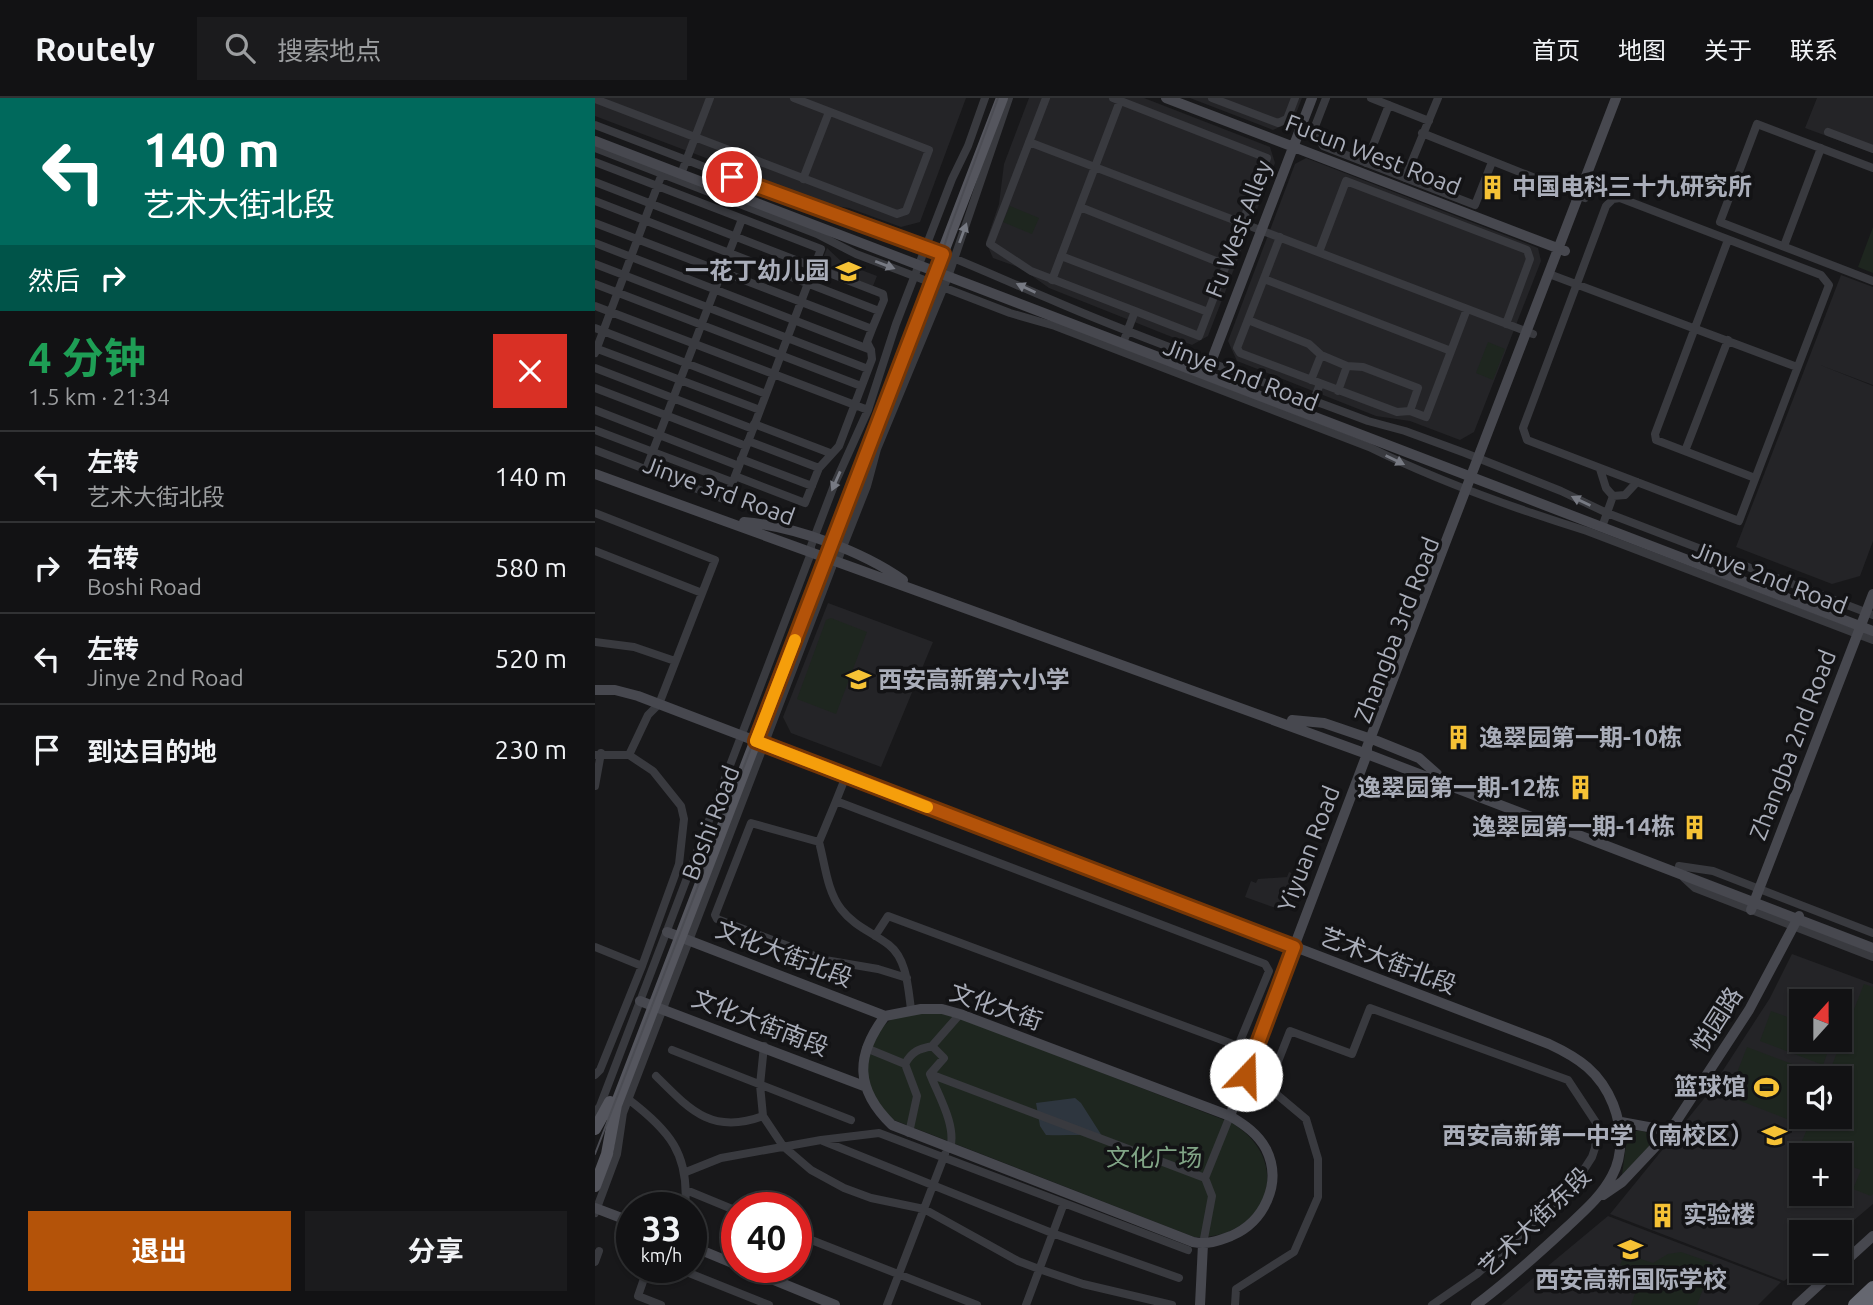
<!DOCTYPE html>
<html lang="zh">
<meta charset="utf-8">
<style>
:root{--surface:#121214;--page:#1b1b1d;--text:#f1f3f6;--muted:#9c9ea0;--line:#313234;--accent:#b45309}
body{margin:0;font-family:Ubuntu,"Noto Sans SC",sans-serif;background:var(--page);color:var(--text);height:100vh;display:flex;flex-direction:column;font-size:26px;white-space:nowrap}
*{box-sizing:border-box;margin:0}
p{font-size:23px;color:var(--muted)}
.icon{flex:none;width:38px;height:38px;fill:none;stroke:currentColor;stroke-width:2;stroke-linecap:round;stroke-linejoin:round}
.map{position:relative;flex:1;overflow:hidden}
.side{display:flex;flex-direction:column;background:var(--surface);width:595px}
.side>*{flex:none}
.guide{background:#00695c;color:#fff;overflow:hidden}
.needle{width:46px;rotate:21deg}
.tools{position:absolute;left:1194px;top:891px;display:grid;gap:14px}
.tools a{display:grid;place-items:center;width:63px;height:63px;border-radius:0px;background:var(--surface);box-shadow:0 2px 5px #0004,0 0 0 2px var(--line);font-size:35px}
.speed{position:absolute;left:21px;top:1094px;display:flex;gap:14px;font-size:35px;font-weight:700;text-align:center}
.speed>*{display:grid;place-content:center;width:91px;height:91px;border-radius:50%;background:var(--surface);box-shadow:0 2px 5px #0004,0 0 0 2px var(--line);line-height:1}
.speed small{font-size:18px;font-weight:400}
.speed .limit{border:10px solid #d22;background:#fff;color:#111}
.pin{position:absolute;display:grid;place-items:center;width:60px;height:60px;color:#fff;margin:-30px;border:4px solid #fff;border-radius:50%;box-shadow:0 2px 7px #0007}
.me{position:absolute;width:77px;margin:-38px;rotate:21deg;stroke-linejoin:round;filter:drop-shadow(0 0 5px #0008)}
.turn{display:flex;align-items:center;gap:24px;height:147px;padding:0 28px;font-size:32px}
.turn .icon{width:91px;height:91px;stroke-width:2.5}
.turn b{display:block;font-size:49px;line-height:60px}
.then{display:flex;align-items:center;height:66px;padding:0 28px;background:#0003;gap:14px;font-size:26px}
.round{display:grid;place-items:center;flex:none;width:74px;height:74px;border-radius:0px;background:var(--page)}
.overview{display:flex;align-items:center;justify-content:space-between;height:119px;padding:0 28px}
h1{font-size:42px;font-weight:700;line-height:52px;color:#1e9e55}
.cta{display:flex;gap:14px;margin-top:auto;padding:14px 28px}
.cta a{flex:1;height:80px;border-radius:0px;background:var(--accent);color:#fff;font-size:28px;font-weight:700;line-height:80px;text-align:center}
.cta a+a{background:var(--page);color:var(--text)}
ul{padding:0;list-style:none}
li{display:flex;align-items:center;gap:21px;height:91px;padding:0 28px;border-top:2px solid var(--line)}
li div{flex:1}
li b{display:block;font-size:26px}
li em{font-style:normal}
header{display:flex;align-items:center;gap:42px;box-sizing:border-box;height:98px;padding:0 35px;background:var(--surface);border-bottom:2px solid var(--line)}
header strong{font-size:33px}
nav{display:flex;gap:38px;margin-inline-start:auto;font-size:24px}
.search{width:490px;height:63px;background:var(--page);display:flex;align-items:center;gap:18px;box-sizing:border-box;padding:0 24px;border-radius:0px;color:var(--muted);font-size:26px}
main{display:flex;flex:1;min-height:0}
.map>svg:first-child{display:block}
.built{fill:#242427;fill-rule:evenodd}
.green{fill:#1e261f}
.water{fill:#2e363f}
.lines{fill:none;stroke-linecap:round;stroke-linejoin:round}
.street{stroke:#393a3f;stroke-width:8}
.secondary{stroke:#47484f;stroke-width:10}
.primary{stroke:#55565e;stroke-width:12}
.highway{stroke:#656770;stroke-width:14}
.tram{stroke:#4c4d54;stroke-width:2}
.oneway{fill:#777a83}
.route-casing{stroke:#753606;stroke-width:18}
.route{stroke:#b45309;stroke-width:12}
.slow{stroke:#f59e0b;stroke-width:12}
.labels{text-anchor:middle;stroke-width:7;stroke-linejoin:round;paint-order:stroke}
.street-label{font-size:24px;fill:#aaaeba;stroke:#131315}
.poi-label{font-size:24px;font-weight:bold;fill:#aaaeba;stroke:#131315;text-anchor:end}
.park-label{font-size:24px;fill:#81a586;stroke:#131315}
</style>
<header>
<strong>Routely</strong>
<div class="search"><svg class="icon" aria-label="search" viewBox="0 0 24 24"><circle cx="10" cy="10" r="6"/><path d="M15 15l6 6"/></svg>搜索地点</div>
<nav><a>首页</a><a>地图</a><a>关于</a><a>联系</a></nav>
</header>
<main>
<section class="side">
<div class="guide">
<div class="turn"><svg class="icon" aria-label="left" viewBox="0 0 24 24"><path d="M17 20v-9H6M10 6l-5 5 5 5"/></svg><div><b>140 m</b>艺术大街北段</div></div>
<div class="then">然后<svg class="icon" aria-label="right" viewBox="0 0 24 24"><path d="M7 20v-9h11M14 6l5 5-5 5"/></svg></div>
</div>
<div class="overview"><div><h1>4 分钟</h1><p>1.5 km · 21:34</p></div><a class="round" style="background:#d93025;color:#fff"><svg class="icon" aria-label="close" viewBox="0 0 24 24"><path d="M6 6l12 12M18 6L6 18"/></svg></a></div>
<ul>
<li><svg class="icon" aria-label="left" viewBox="0 0 24 24"><path d="M17 20v-9H6M10 6l-5 5 5 5"/></svg><div><b>左转</b><p>艺术大街北段</p></div><em>140 m</em></li>
<li><svg class="icon" aria-label="right" viewBox="0 0 24 24"><path d="M7 20v-9h11M14 6l5 5-5 5"/></svg><div><b>右转</b><p>Boshi Road</p></div><em>580 m</em></li>
<li><svg class="icon" aria-label="left" viewBox="0 0 24 24"><path d="M17 20v-9H6M10 6l-5 5 5 5"/></svg><div><b>左转</b><p>Jinye 2nd Road</p></div><em>520 m</em></li>
<li><svg class="icon" aria-label="arrive" viewBox="0 0 24 24"><path d="M6 21V4h12l-3 4 3 4H6"/></svg><div><b>到达目的地</b></div><em>230 m</em></li>
</ul>
<div class="cta"><a>退出</a><a>分享</a></div>
</section>
<div class="map">
<svg width="1278" height="1207" viewBox="0 0 1278 1207">
<rect width="100%" height="100%" fill="#18181a"/>
<!-- built -->
<path class="built" d="M0,0H371L325,124L306,129L254,110L235,107L0,18Z
M434,0H549L675,49L680,65L613,238L597,247L454,190L426,170L398,160L391,144L404,106L409,66Z
M595,0H707L698,23L678,32Z
M1222,0H1278V55L1210,30Z
M711,60L943,150L946,163L879,334L865,342L815,323L781,318L642,263L633,243L700,66Z
M232,150L248,165L282,178L278,188L225,168Z
M1246,177L1278,189V287L1225,267L1278,288V443L1265,478L1237,486L1141,449Z
M233,505L338,544L286,669L196,635L188,619Z
M694,774L706,779L694,808L689,806L686,812L650,799L656,783L661,785L663,781L692,779Z
M1197,856L1278,886V1106L1244,1135L1206,1134V1169L1189,1183L1015,1116L1112,997L1175,900ZM1206,903H1244V942H1206ZM1206,980H1244V1018H1206ZM1206,1057H1244V1096H1206Z
M1013,1118L1186,1184L1163,1207H906Z"/>
<!-- green -->
<path class="green" d="M415,108L444,120L437,136L408,124Z
M1278,129V175L1263,169Z
M893,244L910,251L898,282L881,275Z
M236,520L272,534L241,616L202,601L231,522Z
M1269,886L1278,889V1096L1276,1098L1258,1091L1266,1072L1244,1064V1057H1227L1205,1048L1217,1019L1244,1018V980H1232Z
M1176,913L1206,924V942H1237L1228,967L1165,943Z
M339,914L365,920L637,1025C702,1065 670,1143 599,1139L299,1022C288,1011 274,998 272,981C269,963 282,926 301,919C312,916 327,916 339,914Z
M1152,949L1224,976L1223,980H1206V1018L1208,1019L1205,1026L1133,998Z
M1039,1033H1047L1059,1037L1060,1042L1027,1077L1032,1039Z
M1086,1154L1118,1165L1102,1207H1036L1047,1176L1025,1167L1030,1156L1058,1165L1073,1156Z"/>
<!-- water -->
<path class="water" d="M480,1000L486,1005L507,1038C488,1036 470,1038 451,1037L445,1028L441,1005Z"/>
<g class="lines">
<!-- street -->
<path class="street" d="M451,0L395,146L436,173L540,213L528,245
M518,0L672,60L604,238L540,213
M617,0L683,25L692,21L700,0
M731,0L719,31L728,48L880,107L897,64
M776,0L834,23
M0,1L302,116L311,113L334,52L199,0
M0,27L230,115C311,136 387,173 464,205C564,248 670,284 773,323L810,333L870,355L966,393L1012,415L1278,517
M1233,34L1278,51
M827,35L990,100
M434,44L938,236
M0,50L222,136L261,156L306,173L415,215L460,228L774,349C843,383 918,410 992,433L1278,542
M0,64L226,151L131,402L0,352
M771,65L794,7
M1278,70L1162,26L1125,124L1278,183
M86,76L115,0
M810,80L843,0
M208,81L234,14
M0,84L288,196L289,202L277,231L0,125
M1025,100L1226,177L1234,187L1144,423L932,342L928,330L1011,108L1018,101Z
M0,103L284,213
M485,109L631,167
M685,139L642,250L645,255L802,314L815,313L831,319L872,211
M1133,142L1060,336L1061,342L1160,380
M0,145L276,252
M1189,148L1226,50
M724,154L751,83L932,152L935,161L911,226
M466,158L613,214
M0,166L273,271
M954,176L1202,269
M669,181L856,253
M457,182L525,3
M0,186L266,288
M0,208L273,312
M653,222L714,246L726,257L752,268L768,269L823,290L815,313
M0,230L171,296
M0,250L165,312
M0,255L68,73
M0,270L158,331
M716,282L726,257
M0,290L151,348
M743,293L752,268
M0,312L144,368
M713,317L725,286
M159,326L235,355
M0,332L137,384
M153,343L224,370
M1090,353L1133,242
M146,361L217,388
M51,371L147,121
M1005,371L1011,390L1018,398
M140,378L210,405L224,370L244,348L277,261L276,252L272,244L277,231
M1018,398L1030,397L1042,384
M0,415L120,462L64,606L53,617L34,657
M1007,429L1018,398
M0,453L107,495
M0,544L39,549L80,563
M0,657H34L58,673L86,708L89,721L84,766L47,868L5,972L0,977
M251,678L241,703L670,866L674,873L643,948L293,818L280,838
M0,688L6,655
M241,703L224,744L156,725L120,817L122,821L230,862L283,871L312,880
M224,744C230,766 232,793 246,811C259,828 277,834 294,847C312,861 313,890 316,911
M1084,768L1118,773L1278,835
M1089,780L1100,790L1278,859
M0,849L47,868
M169,948L165,987L168,1018L188,1048L216,1072L249,1090L276,1100L329,1111L423,1163L444,1171L488,1186L577,1207
M271,950L310,966
M77,952L256,1022
M659,956L682,965
M335,976L610,1080
M61,978C95,1012 117,1037 168,1018
M33,1001C74,1032 95,1056 90,1110
M0,1015L5,1008L216,455V448L240,385L273,312L301,226L357,81L373,48L390,0
M314,1035L322,998L310,966C317,953 324,951 337,948
M228,1043L457,1135L584,1180
M355,1051C362,1028 343,997 335,976L349,960L337,948L365,916
M91,1074L126,1060L226,1042L284,1035L593,1152
M91,1092L142,1113
M0,1115L22,1056L28,1015L239,464L244,459L272,388L282,351L353,179L414,0
M201,1136L382,1207
M608,1146L617,1098L610,1080L635,1018
M0,1164L4,1153
M53,1169L43,1198L66,1207
M79,1169L174,1207
M292,1207L350,1056
M431,1207L469,1105
M640,1207L641,1191L699,1154L723,1099V1061L711,1021L673,989L695,933L757,956L775,910L973,982L1002,1026L1000,1050L997,1059L979,1087L882,1176L837,1207"/>
<!-- secondary -->
<path class="secondary" d="M571,0L970,153
M0,43L1278,533
M611,277L717,0
M0,376L772,656L1278,850
M149,424C199,428 267,453 308,482
M0,592H20L43,598L954,946C984,960 1005,974 1018,1006C1027,1029 1029,1056 1017,1078C1006,1099 988,1114 971,1130C942,1157 913,1183 881,1207
M697,622L729,625L782,643L824,660L842,676
M1156,812L1278,496
M72,834L290,918
M45,903L269,988
M326,911H347L365,916L635,1018C650,1027 663,1036 671,1051C688,1085 669,1124 636,1138C623,1143 612,1147 598,1144L297,1027C260,991 260,958 290,918Z
M635,1018L772,656V649L1021,0
M1026,1024L1075,1033
M1008,1097L1027,1084L1075,1033L1154,912L1204,818
M0,1110L37,1124
M96,1148L142,1167
M147,1169L240,1207
M1244,1169L1278,1138
M605,1207L608,1146
M1202,1207L1240,1172"/>
<!-- primary -->
<path class="primary" d="M0,1031L15,1004
M0,1088L12,1056L21,1007L407,0"/>
<!-- highway -->
<path class="highway" d="M1260,1207L1278,1190
M1275,1207L1278,1204"/>
<!-- tram -->
<path class="tram" d="M0,1056L282,322L305,270L333,199L354,133L403,0"/>
</g>
<!-- one-way arrows -->
<defs><path id="oneway-solid" d="M-6-.8H1V-3.2L6.5 0L1 3.2V.8H-6Z" transform="scale(1.75)"/></defs>
<g class="oneway">
<use href="#oneway-solid" transform="translate(368 135) rotate(-70)"/>
<use href="#oneway-solid" transform="translate(290 167) rotate(21)"/>
<use href="#oneway-solid" transform="translate(431 190) rotate(-155)"/>
<use href="#oneway-solid" transform="translate(800 362) rotate(26)"/>
<use href="#oneway-solid" transform="translate(241 383) rotate(114)"/>
<use href="#oneway-solid" transform="translate(986 403) rotate(-154)"/>
</g>
<g class="lines">
<defs>
<path id="route" d="M137,79L348,156L161,643L699,849L651,977"/>
</defs>
<!-- route casing -->
<use href="#route" class="route-casing"/>
<!-- route -->
<use href="#route" class="route"/>
<!-- slow -->
<path class="slow" d="M200,542L161,643L332,709"/>
</g>
<!-- icons -->
<defs>
<symbol id="building-bare" viewBox="-9 -9 18 18"><path d="M-4-6H4V6H1V3H-1V6H-4ZM-2.5-4.3h1.7v1.8h-1.7ZM.8-4.3h1.7v1.8H.8ZM-2.5-1h1.7V.8h-1.7ZM.8-1h1.7V.8H.8Z" fill="#f6c235" stroke="#131315" stroke-width="2.5" paint-order="stroke"/></symbol>
<symbol id="school-bare" viewBox="-9 -9 18 18"><path d="M0-5L7-2L0 1L-7-2ZM-4 1L0 2.5L4 1V4Q0 6-4 4Z" fill="#f6c235" stroke="#131315" stroke-width="2.5" paint-order="stroke"/></symbol>
<symbol id="stadium-bare" viewBox="-9 -9 18 18"><path d="M0-5a6.5 5 0 1 0 0 10a6.5 5 0 1 0 0-10ZM-3.5-1.8h7v3.6h-7Z" fill="#f6c235" stroke="#131315" stroke-width="2.5" paint-order="stroke"/></symbol>
</defs>
<g fill-rule="evenodd">
<use href="#building-bare" x="880" y="72" width="35" height="35"/>
<use href="#school-bare" x="236" y="156" width="35" height="35"/>
<use href="#school-bare" x="246" y="564" width="35" height="35"/>
<use href="#building-bare" x="846" y="622" width="35" height="35"/>
<use href="#building-bare" x="968" y="672" width="35" height="35"/>
<use href="#building-bare" x="1082" y="712" width="35" height="35"/>
<use href="#stadium-bare" x="1154" y="972" width="35" height="35"/>
<use href="#school-bare" x="1162" y="1020" width="35" height="35"/>
<use href="#building-bare" x="1050" y="1100" width="35" height="35"/>
<use href="#school-bare" x="1018" y="1134" width="35" height="35"/>
</g>
<g class="labels">
<!-- street labels -->
<g class="street-label">
<text transform="translate(778 57) rotate(21)" y="8">Fucun West Road</text>
<text transform="translate(644 131) rotate(-69)" y="8">Fu West Alley</text>
<text transform="translate(646 277) rotate(21)" y="8">Jinye 2nd Road</text>
<text transform="translate(124 393) rotate(20)" y="8">Jinye 3rd Road</text>
<text transform="translate(1175 480) rotate(21)" y="8">Jinye 2nd Road</text>
<text transform="translate(802 532) rotate(-69)" y="8">Zhangba 3rd Road</text>
<text transform="translate(1198 647) rotate(-69)" y="8">Zhangba 2nd Road</text>
<text transform="translate(116 725) rotate(-69)" y="8">Boshi Road</text>
<text transform="translate(714 751) rotate(-69)" y="8">Yiyuan Road</text>
<text transform="translate(189 856) rotate(21)" y="8">文化大街北段</text>
<text transform="translate(793 863) rotate(21)" y="8">艺术大街北段</text>
<text transform="translate(401 909) rotate(19)" y="8">文化大街</text>
<text transform="translate(1122 922) rotate(-57)" y="8">悦园路</text>
<text transform="translate(165 925) rotate(21)" y="8">文化大街南段</text>
<text transform="translate(940 1124) rotate(-44)" y="8">艺术大街东段</text>
</g>
<!-- poi labels -->
<g class="poi-label">
<text x="917" y="97" text-anchor="start">中国电科三十九研究所</text>
<text x="234" y="181">一花丁幼儿园</text>
<text x="283" y="590" text-anchor="start">西安高新第六小学</text>
<text x="884" y="648" text-anchor="start">逸翠园第一期-10栋</text>
<text x="965" y="698">逸翠园第一期-12栋</text>
<text x="1080" y="737">逸翠园第一期-14栋</text>
<text x="1151" y="997">篮球馆</text>
<text x="1159" y="1046">西安高新第一中学（南校区）</text>
<text x="1088" y="1125" text-anchor="start">实验楼</text>
<text x="1036" y="1190" text-anchor="middle">西安高新国际学校</text>
</g>
<!-- park labels -->
<g class="park-label">
<text x="559" y="1068">文化广场</text>
</g>
</g>
</svg>
<div class="tools">
<a><svg class="needle" viewBox="-14 -14 28 28"><path d="M0-13l5 13h-10z" fill="#e53935"/><path d="M0 13l5-13h-10z" fill="#9c9ea0"/></svg></a>
<a><svg class="icon" aria-label="sound" viewBox="0 0 24 24"><path d="M4 9h4l5-4v14l-5-4H4zM17 9q2 3 0 6"/></svg></a>
<a>+</a>
<a>−</a>
</div>
<div class="speed"><div>33<small>km/h</small></div><div class="limit">40</div></div>
<div class="pin" style="left:137px;top:79px;background:#d93025"><svg class="icon" aria-label="arrive" viewBox="0 0 24 24"><path d="M6 21V4h12l-3 4 3 4H6"/></svg></div>
<svg class="me" style="left:651px;top:977px" viewBox="-20 -20 40 40"><circle r="19" fill="#fff"/><path d="M0-13L10 11 0 6-10 11z" fill="#b45309"/></svg>
</div>
</main>
